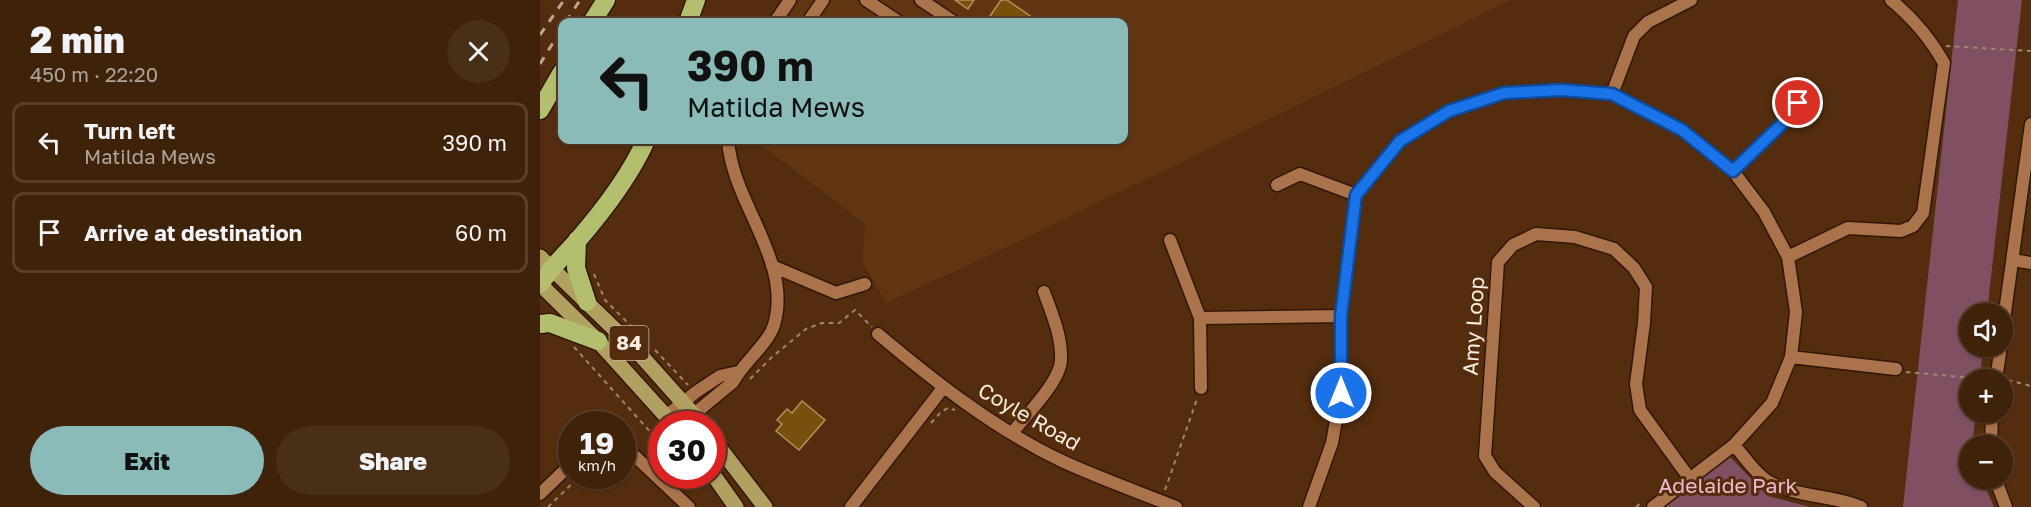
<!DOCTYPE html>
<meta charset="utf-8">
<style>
:root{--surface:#3f220a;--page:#4a2f18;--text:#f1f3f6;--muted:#ada49c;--line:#583f2b;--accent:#8bbbb9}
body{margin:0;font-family:"Golos Text",sans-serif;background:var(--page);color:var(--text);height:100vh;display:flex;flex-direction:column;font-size:22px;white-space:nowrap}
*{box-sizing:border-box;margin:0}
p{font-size:20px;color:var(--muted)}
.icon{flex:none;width:33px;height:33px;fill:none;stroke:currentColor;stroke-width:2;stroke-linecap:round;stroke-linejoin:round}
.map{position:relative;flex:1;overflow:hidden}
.drawer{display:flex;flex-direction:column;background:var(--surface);width:540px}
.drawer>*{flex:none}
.top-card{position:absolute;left:18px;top:18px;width:570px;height:126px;border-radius:12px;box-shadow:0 2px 4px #0004,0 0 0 2px var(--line);background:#8bbbb9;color:#111;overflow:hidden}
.tools{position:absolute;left:1419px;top:303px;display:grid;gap:12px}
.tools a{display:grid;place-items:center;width:54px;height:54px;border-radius:50%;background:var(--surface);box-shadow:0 2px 4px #0004,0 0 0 2px var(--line);font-size:30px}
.speed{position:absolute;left:18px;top:411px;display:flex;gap:12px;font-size:30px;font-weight:700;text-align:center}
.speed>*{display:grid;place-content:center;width:78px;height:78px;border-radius:50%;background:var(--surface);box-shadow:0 2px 4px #0004,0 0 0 2px var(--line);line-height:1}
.speed small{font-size:15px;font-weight:400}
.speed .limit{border:9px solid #d22;background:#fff;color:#111}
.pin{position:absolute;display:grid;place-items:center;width:51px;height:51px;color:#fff;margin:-26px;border:3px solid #fff;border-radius:50%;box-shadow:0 2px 6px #0007}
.me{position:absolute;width:66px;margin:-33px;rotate:0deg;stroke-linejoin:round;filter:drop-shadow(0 0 4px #0008)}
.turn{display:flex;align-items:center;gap:21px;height:126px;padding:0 30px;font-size:27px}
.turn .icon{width:78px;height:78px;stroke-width:2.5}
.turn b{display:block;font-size:42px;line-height:51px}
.round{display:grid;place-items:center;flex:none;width:63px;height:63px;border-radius:32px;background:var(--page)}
.summary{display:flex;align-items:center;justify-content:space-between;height:102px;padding:0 30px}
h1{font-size:36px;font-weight:800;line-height:45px}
.button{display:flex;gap:12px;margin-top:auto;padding:12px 30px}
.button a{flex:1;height:69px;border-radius:36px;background:var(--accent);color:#111;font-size:24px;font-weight:800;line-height:69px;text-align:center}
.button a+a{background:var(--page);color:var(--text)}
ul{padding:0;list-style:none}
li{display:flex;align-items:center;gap:18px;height:81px;margin:0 12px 9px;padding:0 18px;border:3px solid var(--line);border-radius:12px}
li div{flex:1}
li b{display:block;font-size:22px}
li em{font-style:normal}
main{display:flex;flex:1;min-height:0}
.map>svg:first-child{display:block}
.built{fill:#623512}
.green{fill:#7f4f62}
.building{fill:#77500d;stroke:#b99057;stroke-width:1.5}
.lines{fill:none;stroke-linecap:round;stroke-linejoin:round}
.minor-casing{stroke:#321703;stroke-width:15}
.major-casing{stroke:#321703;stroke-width:18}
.highway-casing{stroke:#321703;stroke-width:21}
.path{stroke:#a3856e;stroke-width:2;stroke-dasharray:4.5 4.5;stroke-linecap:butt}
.minor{stroke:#ab734c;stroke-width:12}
.major{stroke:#b0a061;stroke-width:15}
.highway{stroke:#b3be6f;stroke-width:18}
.rail{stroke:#bfa591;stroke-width:3;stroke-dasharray:8 8;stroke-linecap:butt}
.route-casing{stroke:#114b97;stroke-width:15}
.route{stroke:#1a73e8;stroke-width:10}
.labels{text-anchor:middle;stroke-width:6;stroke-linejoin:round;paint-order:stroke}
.shield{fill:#542d0e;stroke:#ccb3a0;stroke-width:1.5}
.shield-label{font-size:20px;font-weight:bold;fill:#ffecdf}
.street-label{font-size:21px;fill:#ffecdf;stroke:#542d0e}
.park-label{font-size:21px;fill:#f3b8ce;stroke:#542d0e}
</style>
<main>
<section class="drawer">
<div class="summary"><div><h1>2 min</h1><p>450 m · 22:20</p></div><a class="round"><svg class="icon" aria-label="close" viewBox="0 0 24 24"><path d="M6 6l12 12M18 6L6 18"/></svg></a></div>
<ul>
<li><svg class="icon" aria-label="left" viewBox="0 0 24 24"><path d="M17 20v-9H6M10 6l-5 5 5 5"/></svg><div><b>Turn left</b><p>Matilda Mews</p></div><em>390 m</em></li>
<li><svg class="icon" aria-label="arrive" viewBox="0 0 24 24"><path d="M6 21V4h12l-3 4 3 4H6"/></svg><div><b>Arrive at destination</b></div><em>60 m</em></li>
</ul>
<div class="button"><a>Exit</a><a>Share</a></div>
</section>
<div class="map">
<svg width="1491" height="507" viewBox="0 0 1491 507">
<rect width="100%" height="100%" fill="#542d0e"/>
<!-- built -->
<path class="built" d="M246,0H972L484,239L346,303L323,263L325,224L215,140H584V22H231Z"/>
<!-- green -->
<path class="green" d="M1418,0H1482L1447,313L1430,314V346L1443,347L1440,379L1430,380V412L1436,413L1432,445L1430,446V478L1442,479L1454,507H1363Z
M1190,457L1228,496L1270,507H1124Z"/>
<!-- building -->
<path class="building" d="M415,0H434L428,9Z
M461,0H467L499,22H460L450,16Z
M262,401L285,420L259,450L236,431L242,424L237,420L247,409L252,413Z"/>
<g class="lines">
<defs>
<path id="minor" d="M326,0L359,22
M381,0L414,22
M235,22L250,0
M268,22L283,0
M1072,94L1094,36L1108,22L1151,0
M1193,171L1242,124L1258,103
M737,185L760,174L816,195
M630,240L660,318L661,388
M1248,257L1308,228L1361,231L1373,226L1383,213L1404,63C1390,38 1373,18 1351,0
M1473,260L1491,263
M232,266L296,293L325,284
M660,318L801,316
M338,334C395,382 455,429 522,461C559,478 598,492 636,507
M1462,334L1491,124
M1251,357L1356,369
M1456,380L1461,346
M126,416L156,392L180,376L198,372
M142,424L193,382C203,363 228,344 234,325C253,261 192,203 188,140
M472,433C486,415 520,382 521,360C522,336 512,314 504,292
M82,444L149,507
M1194,445C1204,456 1214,472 1226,480C1255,498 1290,494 1321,507
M1451,446L1452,412
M1455,478L1466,507
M0,494L32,463
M311,507L403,388
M769,507L792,443L801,393V316L816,195L860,141L909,111L964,93L1021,90L1072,94L1142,130L1193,171L1224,212L1248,257L1256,312L1251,357L1232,403L1194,445L1113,507
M994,507L955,472L945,456L958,262L973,245L996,234L1035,237L1074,249L1094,268L1106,287L1104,323L1096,384L1100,410L1150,479"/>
<path id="major" d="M0,257L96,350L162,424
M0,284L58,341L133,424
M172,438L225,507
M172,473L196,507"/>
<path id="highway" d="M52,22L66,0
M148,22L156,0
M0,110L22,72
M37,240L36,268L47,302
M0,284C11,268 24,255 37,241C63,211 90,176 106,140
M0,324L10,323L58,341"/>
</defs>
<!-- minor casing -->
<use href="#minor" class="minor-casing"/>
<!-- major casing -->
<use href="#major" class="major-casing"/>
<!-- highway casing -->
<use href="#highway" class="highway-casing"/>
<!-- path -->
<path class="path" d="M1406,46L1491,51
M54,274L65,300L96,331
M34,347L122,445
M115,350L148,385
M1366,372L1444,379
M210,379L232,357L266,329L282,323H299L315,310L332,327
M1468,380L1491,386
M391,423L401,412L408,408L415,410
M625,490L657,399
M8,507L40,476
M1096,507L1102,502"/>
<!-- minor -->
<use href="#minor" class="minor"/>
<!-- major -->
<use href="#major" class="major"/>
<!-- highway -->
<use href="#highway" class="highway"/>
<!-- rail -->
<path class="rail" d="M26,22L40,0
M0,35L24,0
M0,64L22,28"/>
</g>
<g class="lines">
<defs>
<path id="route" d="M801,393V316L816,195L860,141L909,111L964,93L1022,90L1072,94L1142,130L1193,171L1242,124L1258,103"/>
</defs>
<!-- route casing -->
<use href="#route" class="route-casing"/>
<!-- route -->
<use href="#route" class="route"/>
</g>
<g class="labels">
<!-- shield labels -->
<rect class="shield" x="69.5" y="326" width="39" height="34" rx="4.5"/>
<g class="shield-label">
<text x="89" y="350">84</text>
</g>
<!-- street labels -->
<g class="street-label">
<text transform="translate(934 326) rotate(-86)" y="7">Amy Loop</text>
<text transform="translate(489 417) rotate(30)" y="7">Coyle Road</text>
</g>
<!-- park labels -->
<g class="park-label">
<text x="1188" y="493">Adelaide Park</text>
</g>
</g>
</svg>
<div class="tools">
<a><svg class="icon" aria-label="sound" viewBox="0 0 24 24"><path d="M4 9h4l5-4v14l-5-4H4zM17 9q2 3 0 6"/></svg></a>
<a>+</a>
<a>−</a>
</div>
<div class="speed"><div>19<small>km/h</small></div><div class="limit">30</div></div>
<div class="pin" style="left:1258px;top:103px;background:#d93025"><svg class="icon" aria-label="arrive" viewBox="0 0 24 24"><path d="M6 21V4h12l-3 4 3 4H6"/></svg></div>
<svg class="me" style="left:801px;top:393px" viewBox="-20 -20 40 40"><circle r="17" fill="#1a73e8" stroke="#fff" stroke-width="3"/><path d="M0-11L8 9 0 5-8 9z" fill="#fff"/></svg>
<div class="top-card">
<div class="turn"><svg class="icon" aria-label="left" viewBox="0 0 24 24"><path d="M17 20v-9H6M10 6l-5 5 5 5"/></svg><div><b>390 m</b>Matilda Mews</div></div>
</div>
</div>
</main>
